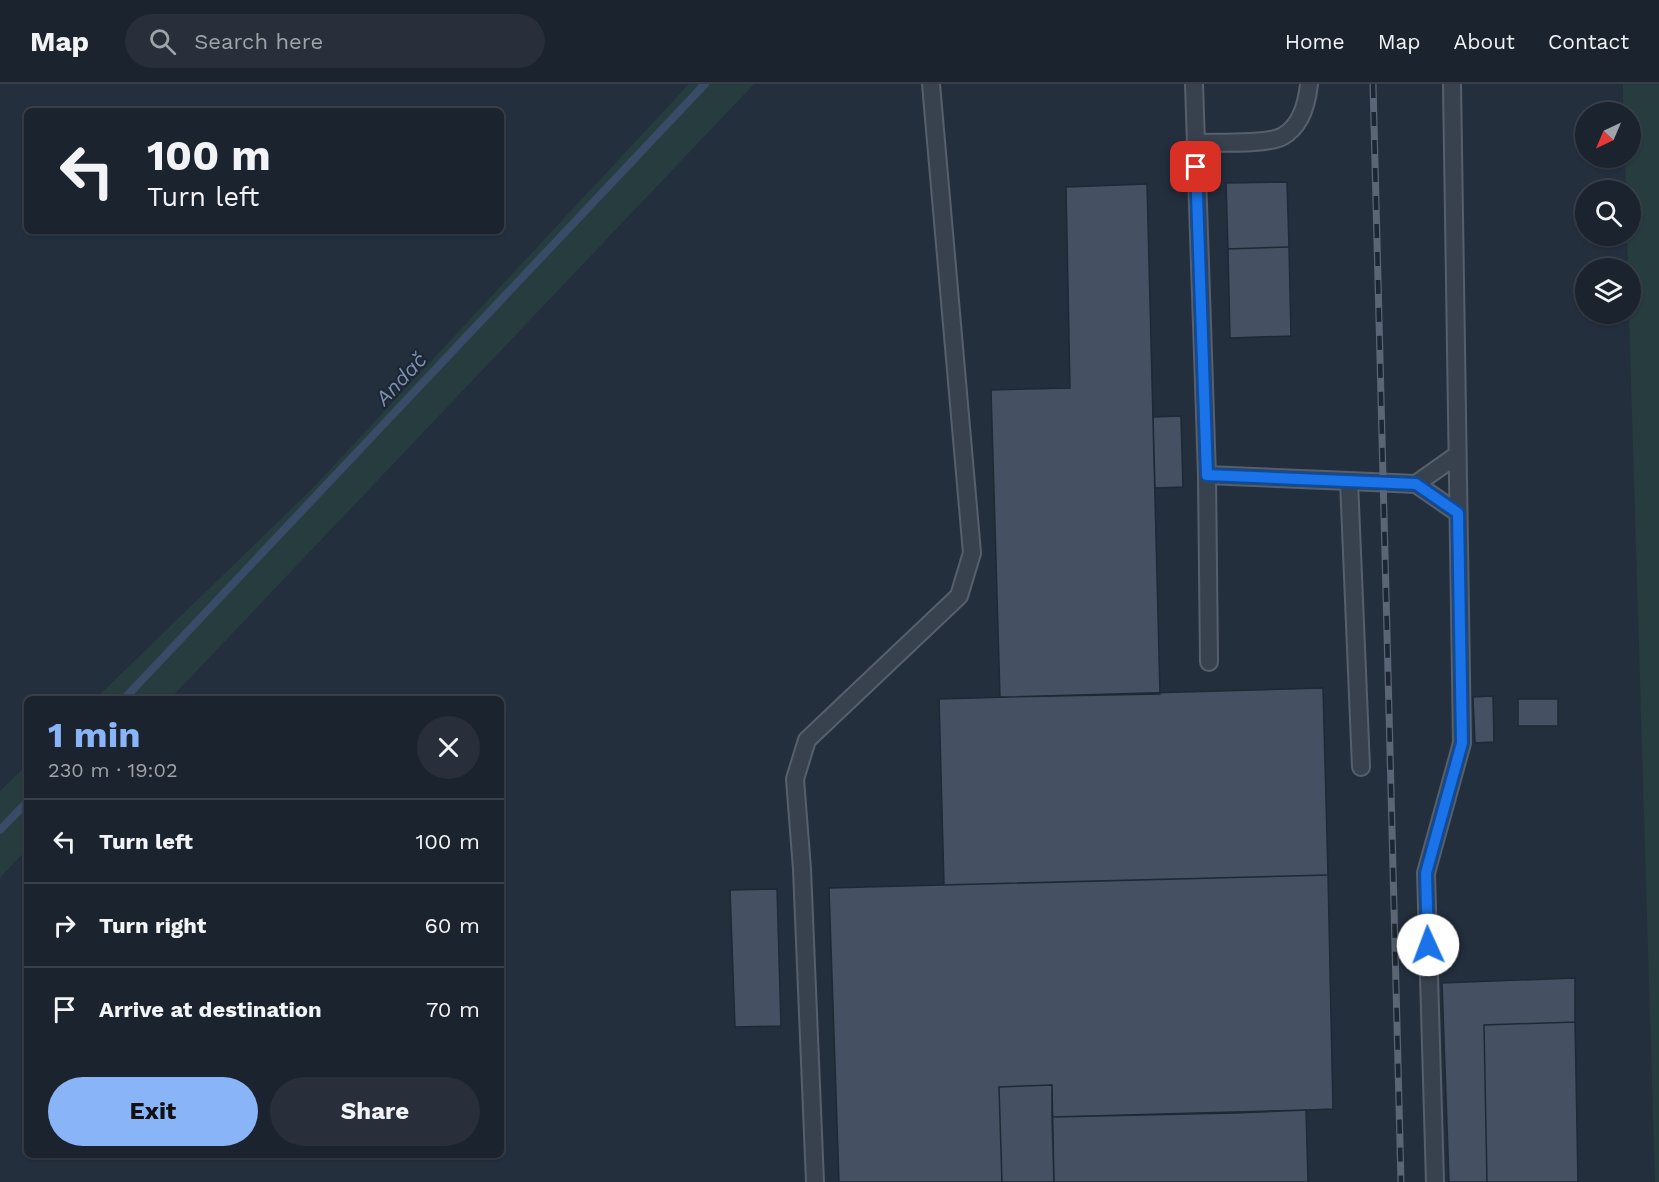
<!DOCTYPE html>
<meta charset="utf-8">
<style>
:root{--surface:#1b232e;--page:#282f3a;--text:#f1f3f6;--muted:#a0a4aa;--line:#39404a;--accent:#8ab4f8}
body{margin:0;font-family:"Work Sans",sans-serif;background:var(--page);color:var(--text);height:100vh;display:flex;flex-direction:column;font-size:22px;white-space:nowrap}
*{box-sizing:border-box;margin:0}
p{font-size:20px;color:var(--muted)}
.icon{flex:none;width:33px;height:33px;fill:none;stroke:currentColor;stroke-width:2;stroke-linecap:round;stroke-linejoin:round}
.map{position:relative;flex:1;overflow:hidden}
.panel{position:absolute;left:24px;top:612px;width:480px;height:462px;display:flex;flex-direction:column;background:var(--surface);border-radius:9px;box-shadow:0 2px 4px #0004,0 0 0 2px var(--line)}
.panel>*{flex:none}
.hud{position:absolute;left:24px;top:24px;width:480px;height:126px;border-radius:9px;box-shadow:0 2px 4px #0004,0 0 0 2px var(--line);background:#1b232e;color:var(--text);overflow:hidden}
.needle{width:39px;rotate:224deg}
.buttons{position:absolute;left:1575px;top:18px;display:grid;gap:12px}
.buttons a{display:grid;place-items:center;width:66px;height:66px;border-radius:50%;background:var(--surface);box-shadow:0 2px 4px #0004,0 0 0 2px var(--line);font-size:30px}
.pin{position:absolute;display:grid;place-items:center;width:51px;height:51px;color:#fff;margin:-26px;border-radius:12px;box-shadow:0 3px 9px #0006}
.me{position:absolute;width:66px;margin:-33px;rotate:358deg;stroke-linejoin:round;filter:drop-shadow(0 0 4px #0008)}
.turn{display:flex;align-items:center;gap:21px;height:126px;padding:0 24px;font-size:27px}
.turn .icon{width:78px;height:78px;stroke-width:2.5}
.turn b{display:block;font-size:42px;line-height:51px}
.round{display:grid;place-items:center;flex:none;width:63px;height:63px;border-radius:32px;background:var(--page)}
.summary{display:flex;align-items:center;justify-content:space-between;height:102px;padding:0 24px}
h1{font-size:36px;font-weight:700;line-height:45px;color:var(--accent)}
.cta{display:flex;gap:12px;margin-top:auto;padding:12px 24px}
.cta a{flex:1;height:69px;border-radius:36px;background:var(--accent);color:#111;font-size:24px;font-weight:700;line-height:69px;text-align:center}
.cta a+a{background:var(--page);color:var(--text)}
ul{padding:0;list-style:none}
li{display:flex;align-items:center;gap:18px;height:84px;padding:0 24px;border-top:2px solid var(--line)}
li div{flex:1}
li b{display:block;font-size:22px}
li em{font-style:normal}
header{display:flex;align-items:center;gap:36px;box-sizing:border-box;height:84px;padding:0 30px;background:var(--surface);border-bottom:2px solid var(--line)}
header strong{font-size:28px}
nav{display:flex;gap:33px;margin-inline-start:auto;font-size:21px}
.search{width:420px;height:54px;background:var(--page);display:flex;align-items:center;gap:15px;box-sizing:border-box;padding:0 21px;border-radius:33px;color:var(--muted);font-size:22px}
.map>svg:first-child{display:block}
.green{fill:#263c3f}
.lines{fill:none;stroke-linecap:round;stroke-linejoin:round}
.stream{stroke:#394c67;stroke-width:8}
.building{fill:#455162;stroke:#1f2835;stroke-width:1.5}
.lane-casing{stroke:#565f6c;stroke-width:20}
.lane{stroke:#38414e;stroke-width:16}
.rail-casing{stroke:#5a6575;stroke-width:7}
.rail{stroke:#1d2633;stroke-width:4.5;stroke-dasharray:14;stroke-linecap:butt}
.route-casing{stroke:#114b97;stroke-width:15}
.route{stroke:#1a73e8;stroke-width:10}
.labels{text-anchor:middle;stroke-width:4.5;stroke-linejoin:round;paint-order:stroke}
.water-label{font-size:21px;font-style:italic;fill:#7c92b1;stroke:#1d2633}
</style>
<header>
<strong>Map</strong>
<div class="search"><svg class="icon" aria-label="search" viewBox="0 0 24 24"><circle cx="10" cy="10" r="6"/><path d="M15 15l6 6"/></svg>Search here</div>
<nav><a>Home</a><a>Map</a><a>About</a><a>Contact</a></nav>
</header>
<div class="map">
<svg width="1659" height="1098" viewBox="0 0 1659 1098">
<rect width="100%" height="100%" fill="#242f3e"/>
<!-- green -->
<path class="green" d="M689,0H754L170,615H95L314,403Z
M1623,0H1659V1098H1655L1629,230L1630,184H1628L1627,152H1630V106H1626L1625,74H1630V28H1623Z
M27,681V765L0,794V707Z"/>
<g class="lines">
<!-- stream -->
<path class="stream" d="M124,615L705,0
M0,746L27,718"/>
</g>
<!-- building -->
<path class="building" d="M1287,98L1289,163L1228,165L1226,99Z
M1147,100L1160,610L1000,613L991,306L1070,304L1066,103Z
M1289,163L1291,252L1230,254L1228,165Z
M1181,332L1183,403L1155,404L1153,333Z
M1323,604L1328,791L944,801L939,615Z
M1493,612L1494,658L1475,659L1473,613Z
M1518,615H1558V642H1518Z
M1328,791L1333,1025L1236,1029L1052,1033V1001L999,1003L1002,1098H839L829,804Z
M777,805L781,942L735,943L730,806Z
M1575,894V938L1484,941L1487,1098H1449L1442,899Z
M1575,938L1578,1098H1487L1484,941Z
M1052,1001L1054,1098H1002L999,1003Z
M1306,1026L1308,1098H1054L1052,1033Z"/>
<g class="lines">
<defs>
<path id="lane" d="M1194,0L1207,391L1209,578
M1195,59C1214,58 1269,61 1283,52C1301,42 1307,19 1309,0
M1207,391L1349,397
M1416,400L1457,371
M1361,683L1349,397L1416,400L1458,429
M815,1098L802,785L795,695L807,656L959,512L972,469L931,0
M1435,1098L1426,789L1462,659L1452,0"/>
</defs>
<!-- lane casing -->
<use href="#lane" class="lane-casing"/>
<!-- lane -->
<use href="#lane" class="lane"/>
<defs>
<path id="rail" d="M1373,0L1401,1098"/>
</defs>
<!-- rail casing -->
<use href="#rail" class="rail-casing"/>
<!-- rail -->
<use href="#rail" class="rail"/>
</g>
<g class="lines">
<defs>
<path id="route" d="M1196,83L1207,391L1416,400L1458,429L1462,659L1426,789L1428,861"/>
</defs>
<!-- route casing -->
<use href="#route" class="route-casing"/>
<!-- route -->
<use href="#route" class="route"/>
</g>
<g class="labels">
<!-- water labels -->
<g class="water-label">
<text transform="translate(401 295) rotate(-47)" y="7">Andač</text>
</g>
</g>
</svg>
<div class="buttons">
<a><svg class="needle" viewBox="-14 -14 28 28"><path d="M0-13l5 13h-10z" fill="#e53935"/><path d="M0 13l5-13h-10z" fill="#a0a4aa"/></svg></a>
<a><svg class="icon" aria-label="search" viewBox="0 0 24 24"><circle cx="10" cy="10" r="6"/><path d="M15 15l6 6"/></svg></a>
<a><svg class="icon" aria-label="layers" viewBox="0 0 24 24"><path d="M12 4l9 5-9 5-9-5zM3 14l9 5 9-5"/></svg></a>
</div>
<div class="pin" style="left:1196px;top:83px;background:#d93025"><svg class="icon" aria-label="arrive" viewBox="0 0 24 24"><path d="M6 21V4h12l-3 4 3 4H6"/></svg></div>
<svg class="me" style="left:1428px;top:861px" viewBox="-20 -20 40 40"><circle r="19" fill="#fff"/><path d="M0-13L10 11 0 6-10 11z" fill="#1a73e8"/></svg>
<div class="hud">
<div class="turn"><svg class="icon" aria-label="left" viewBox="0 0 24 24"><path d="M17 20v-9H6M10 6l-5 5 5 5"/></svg><div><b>100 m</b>Turn left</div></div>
</div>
<section class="panel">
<div class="summary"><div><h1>1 min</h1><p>230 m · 19:02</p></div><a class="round"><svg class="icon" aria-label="close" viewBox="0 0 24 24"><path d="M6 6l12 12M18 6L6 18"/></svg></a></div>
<ul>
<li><svg class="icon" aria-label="left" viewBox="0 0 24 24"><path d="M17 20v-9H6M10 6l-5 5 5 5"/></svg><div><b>Turn left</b></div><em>100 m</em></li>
<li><svg class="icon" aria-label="right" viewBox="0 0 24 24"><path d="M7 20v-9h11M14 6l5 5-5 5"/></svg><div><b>Turn right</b></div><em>60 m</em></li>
<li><svg class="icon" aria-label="arrive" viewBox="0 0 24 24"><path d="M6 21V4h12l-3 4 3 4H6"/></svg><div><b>Arrive at destination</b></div><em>70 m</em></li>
</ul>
<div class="cta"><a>Exit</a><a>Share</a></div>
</section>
</div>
